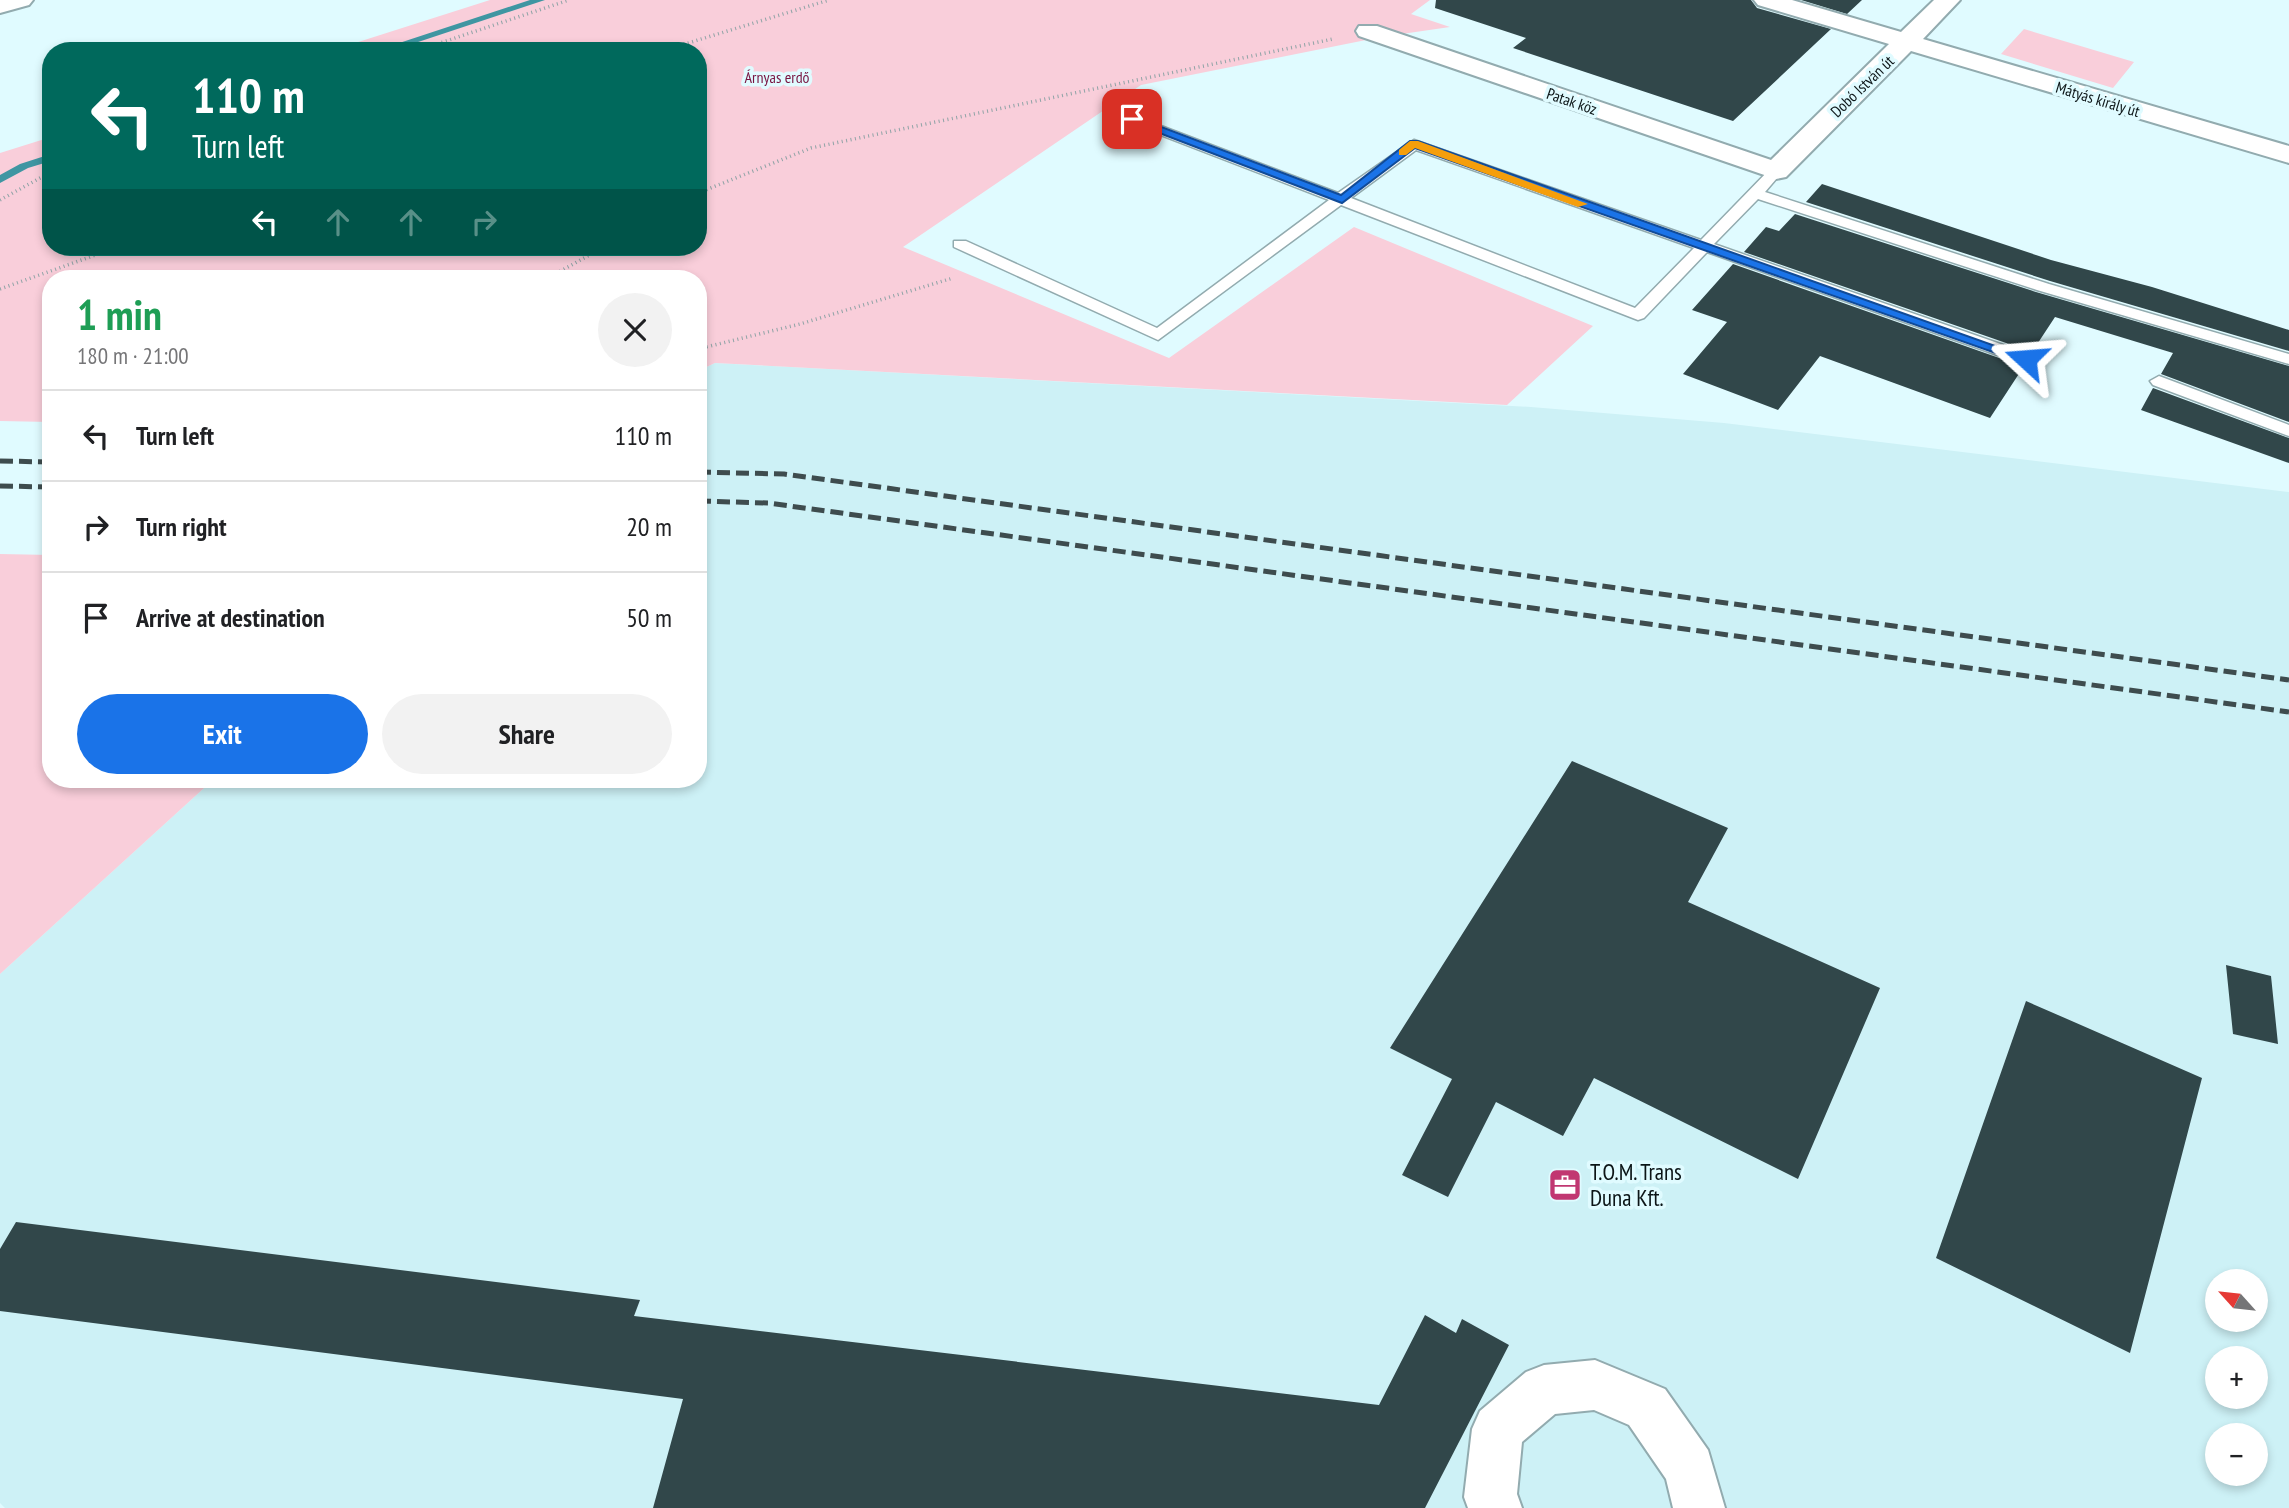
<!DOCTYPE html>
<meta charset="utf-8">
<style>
:root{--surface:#fff;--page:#f2f2f2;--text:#202124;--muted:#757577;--line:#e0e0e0;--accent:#1a73e8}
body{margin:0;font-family:"PT Sans Narrow",sans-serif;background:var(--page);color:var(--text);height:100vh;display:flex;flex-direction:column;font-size:26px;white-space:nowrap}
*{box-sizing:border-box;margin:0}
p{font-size:23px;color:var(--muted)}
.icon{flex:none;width:38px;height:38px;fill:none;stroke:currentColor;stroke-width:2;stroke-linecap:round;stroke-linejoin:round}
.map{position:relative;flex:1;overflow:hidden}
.sheet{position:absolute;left:42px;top:270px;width:665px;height:518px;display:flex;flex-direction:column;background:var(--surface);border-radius:28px;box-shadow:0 4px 10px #0003}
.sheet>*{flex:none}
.hud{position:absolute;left:42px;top:42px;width:665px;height:214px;border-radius:28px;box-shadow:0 4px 10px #0003;background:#00695c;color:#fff;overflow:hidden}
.needle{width:46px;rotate:297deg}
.tools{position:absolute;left:2205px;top:1269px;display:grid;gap:14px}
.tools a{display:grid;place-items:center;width:63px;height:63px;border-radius:50%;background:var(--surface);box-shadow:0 4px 10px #0003;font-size:35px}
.pin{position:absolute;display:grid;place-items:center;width:60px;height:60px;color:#fff;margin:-30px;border-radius:14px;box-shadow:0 4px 10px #0006}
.me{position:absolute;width:77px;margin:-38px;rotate:289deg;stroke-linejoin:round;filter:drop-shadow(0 0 5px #0008)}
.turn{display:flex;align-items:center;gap:24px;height:147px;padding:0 35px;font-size:32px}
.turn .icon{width:91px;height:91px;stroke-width:2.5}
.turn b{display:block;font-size:49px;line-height:60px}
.lanes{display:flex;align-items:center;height:66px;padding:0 35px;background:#0003;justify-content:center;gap:35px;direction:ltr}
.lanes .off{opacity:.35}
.round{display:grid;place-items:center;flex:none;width:74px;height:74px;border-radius:37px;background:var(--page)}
.summary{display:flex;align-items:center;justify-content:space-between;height:119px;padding:0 35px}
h1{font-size:42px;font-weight:800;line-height:52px;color:#1e9e55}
.action{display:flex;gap:14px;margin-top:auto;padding:14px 35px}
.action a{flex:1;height:80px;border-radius:42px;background:var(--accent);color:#fff;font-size:28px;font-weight:800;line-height:80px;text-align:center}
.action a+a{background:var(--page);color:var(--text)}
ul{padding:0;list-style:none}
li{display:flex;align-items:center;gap:21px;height:91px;padding:0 35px;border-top:2px solid var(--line)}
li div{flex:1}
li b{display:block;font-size:26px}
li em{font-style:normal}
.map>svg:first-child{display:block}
.built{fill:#cdf1f6;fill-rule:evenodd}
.green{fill:#f9ceda}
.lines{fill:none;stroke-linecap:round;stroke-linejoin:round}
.stream{fill:#3f96a2;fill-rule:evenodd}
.building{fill:#31474a}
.service-casing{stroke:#92abaf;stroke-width:3}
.minor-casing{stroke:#92abaf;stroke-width:4}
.path{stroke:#8fa3a6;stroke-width:3.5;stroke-dasharray:1 3.5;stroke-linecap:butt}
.service{fill:#fff;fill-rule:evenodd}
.minor{fill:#fff;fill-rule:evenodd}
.rail{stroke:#3e4c4e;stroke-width:5;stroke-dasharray:13 6;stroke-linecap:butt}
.route{fill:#1a73e8;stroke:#114b97;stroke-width:2}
.slow{fill:#f59e0b}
.labels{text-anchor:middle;stroke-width:7;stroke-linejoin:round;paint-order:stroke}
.far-park-label{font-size:16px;fill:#781441;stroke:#e0fbff}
.far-street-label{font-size:16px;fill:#0c1517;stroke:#e0fbff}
.near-poi-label{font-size:23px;fill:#0c1517;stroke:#e0fbff;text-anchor:start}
</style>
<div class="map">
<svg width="2289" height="1508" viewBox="0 0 2289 1508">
<rect width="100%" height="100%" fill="#e0fbff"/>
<!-- built -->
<path class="built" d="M715,363L1531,407L1724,423L2289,492V1508H5L0,1503V974L214,779H698V371ZM2217,1281H2256V1320H2217ZM2217,1358H2256V1396H2217ZM2217,1435H2256V1474H2217Z"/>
<!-- green -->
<path class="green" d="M490,0H1430L1411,14L1450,27L1381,37L1141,85L903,247L1169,358L1354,227L1593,326L1507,405L715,363L698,371V278H51V422L0,421V153L51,137V247H698V51H330Z
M2024,29L2134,62L2113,88L2001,54Z
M0,554L51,555V779H214L0,974Z"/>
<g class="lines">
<!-- stream -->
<path class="stream" d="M530,0H545L391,51H375Z
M51,154V161L28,168L0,183V175L20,164Z"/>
</g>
<!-- building -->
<path class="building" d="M1436,0H1751L1757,8L1831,29L1733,121L1513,48L1526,38L1435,8Z
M1801,0H1862L1847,14Z
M1822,184L2051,260L2152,287L2289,330V351L2050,281L1806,202Z
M1795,214L2036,292L2289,366V422L2161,374L2173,353L2055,317L2032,352L1744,252L1766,227L1779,231Z
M1733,264L2019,365L2024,366L1990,418L1820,356L1778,410L1683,374L1727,322L1692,310Z
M2153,388L2289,438V463L2141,410Z
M1572,761L1728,828L1688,902L1880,988L1798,1179L1594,1078L1563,1136L1496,1102L1448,1197L1402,1175L1452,1079L1390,1048Z
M2226,965L2271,976L2278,1044L2233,1034Z
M2026,1001L2202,1078L2130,1353L1936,1258Z
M16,1222L640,1300L634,1316L1379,1405L1425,1315L1456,1333L1462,1319L1509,1345L1425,1508H653L683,1399L0,1311V1249Z"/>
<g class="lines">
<defs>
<path id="service" d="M1132,115L1338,193L1414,140L1701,240L1771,168L1776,167L1783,171L1765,192L2049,284L2289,354V364L2037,290L1758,199L1714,244L2032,355L2034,359L2032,363H2020L1707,252L1644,318L1638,320L1341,205L1158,340L954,247V241H966L1157,328L1329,200L1127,122V116ZM1416,150L1694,248L1635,308L1351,198Z
M2159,376L2289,425V436L2153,385L2150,381Z"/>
<path id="minor" d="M0,0H33L29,5L0,13Z
M1754,0H1792L1901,32L1934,0H1960L1923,39L2289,146V163L1911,51L1786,177L1776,179L1359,36L1356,31L1359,26H1377L1771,160L1889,44L1758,5Z
M1595,1360L1665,1389L1708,1450L1725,1508H1673L1666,1479L1629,1425L1594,1410L1555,1414L1522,1442L1517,1494L1522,1508H1468L1464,1497L1472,1429L1480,1411L1526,1372L1544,1365Z"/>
</defs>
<!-- service casing -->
<use href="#service" class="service-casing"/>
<!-- minor casing -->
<use href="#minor" class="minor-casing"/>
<!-- path -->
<path class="path" d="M416,51L569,0
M662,51L829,0
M698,193L811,148L1333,39
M0,200L51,172
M548,278L604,247
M0,289L118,247
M698,349L800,324L953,278"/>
<!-- service -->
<use href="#service" class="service"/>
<!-- minor -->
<use href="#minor" class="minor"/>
<!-- rail -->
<path class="rail" d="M0,461L51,462
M698,472L784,474L2289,680
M0,486L51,487
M698,501L768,503L2289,712"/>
</g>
<!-- route -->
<path class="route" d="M1128,117H1135L1341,195L1410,141H1418L2032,359L2021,362L1415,148L1342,203L1128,121Z"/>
<!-- slow -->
<path class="slow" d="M1410,141H1418L1588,204L1578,207L1415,148L1406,155H1399V150Z"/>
<!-- icons -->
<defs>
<symbol id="office-square" viewBox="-11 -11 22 22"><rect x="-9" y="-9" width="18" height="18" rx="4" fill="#c13771" stroke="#e0fbff"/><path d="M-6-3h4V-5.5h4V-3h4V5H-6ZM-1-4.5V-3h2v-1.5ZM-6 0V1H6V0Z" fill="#fff"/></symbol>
</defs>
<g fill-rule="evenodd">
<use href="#office-square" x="1546" y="1166" width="38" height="38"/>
</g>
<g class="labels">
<!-- far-park labels -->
<g class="far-park-label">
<text x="777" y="83">Árnyas erdő</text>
</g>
<!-- far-street labels -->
<g class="far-street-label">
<text transform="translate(1862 86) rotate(-44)" y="6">Dobó István út</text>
<text transform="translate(2098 99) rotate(17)" y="6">Mátyás király út</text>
<text transform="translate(1572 101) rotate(19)" y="6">Patak köz</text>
</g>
<!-- near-poi labels -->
<g class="near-poi-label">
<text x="1590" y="1180">T.O.M. Trans<tspan x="1590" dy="26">Duna Kft.</tspan></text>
</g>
</g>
</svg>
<div class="tools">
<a><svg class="needle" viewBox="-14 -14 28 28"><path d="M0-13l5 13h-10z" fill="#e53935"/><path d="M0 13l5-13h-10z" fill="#757577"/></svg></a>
<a>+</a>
<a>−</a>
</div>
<div class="pin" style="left:1132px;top:119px;background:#d93025"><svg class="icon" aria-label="arrive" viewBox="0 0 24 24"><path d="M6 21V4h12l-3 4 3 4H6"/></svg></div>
<svg class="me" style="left:2026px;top:359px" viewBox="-20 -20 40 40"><path d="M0-17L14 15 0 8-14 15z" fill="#1a73e8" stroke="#fff" stroke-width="4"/></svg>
<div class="hud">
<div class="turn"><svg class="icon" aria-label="left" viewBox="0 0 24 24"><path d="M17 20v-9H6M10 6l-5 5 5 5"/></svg><div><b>110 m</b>Turn left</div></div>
<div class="lanes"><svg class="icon" aria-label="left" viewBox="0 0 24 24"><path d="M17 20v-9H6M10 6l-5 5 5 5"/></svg><svg class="icon off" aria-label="ahead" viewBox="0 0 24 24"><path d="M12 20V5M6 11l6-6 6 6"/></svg><svg class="icon off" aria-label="ahead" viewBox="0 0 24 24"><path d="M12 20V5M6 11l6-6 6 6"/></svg><svg class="icon off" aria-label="right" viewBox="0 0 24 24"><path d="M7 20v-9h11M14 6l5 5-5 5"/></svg></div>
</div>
<section class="sheet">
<div class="summary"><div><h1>1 min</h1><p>180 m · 21:00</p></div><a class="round"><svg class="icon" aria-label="close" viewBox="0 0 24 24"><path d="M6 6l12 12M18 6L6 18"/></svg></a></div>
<ul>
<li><svg class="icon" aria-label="left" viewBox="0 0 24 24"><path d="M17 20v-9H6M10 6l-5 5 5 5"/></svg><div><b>Turn left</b></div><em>110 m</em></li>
<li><svg class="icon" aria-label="right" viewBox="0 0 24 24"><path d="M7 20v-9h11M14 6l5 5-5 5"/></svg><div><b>Turn right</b></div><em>20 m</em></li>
<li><svg class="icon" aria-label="arrive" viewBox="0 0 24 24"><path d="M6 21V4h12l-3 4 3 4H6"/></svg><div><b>Arrive at destination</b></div><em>50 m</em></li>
</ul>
<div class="action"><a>Exit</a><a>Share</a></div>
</section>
</div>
